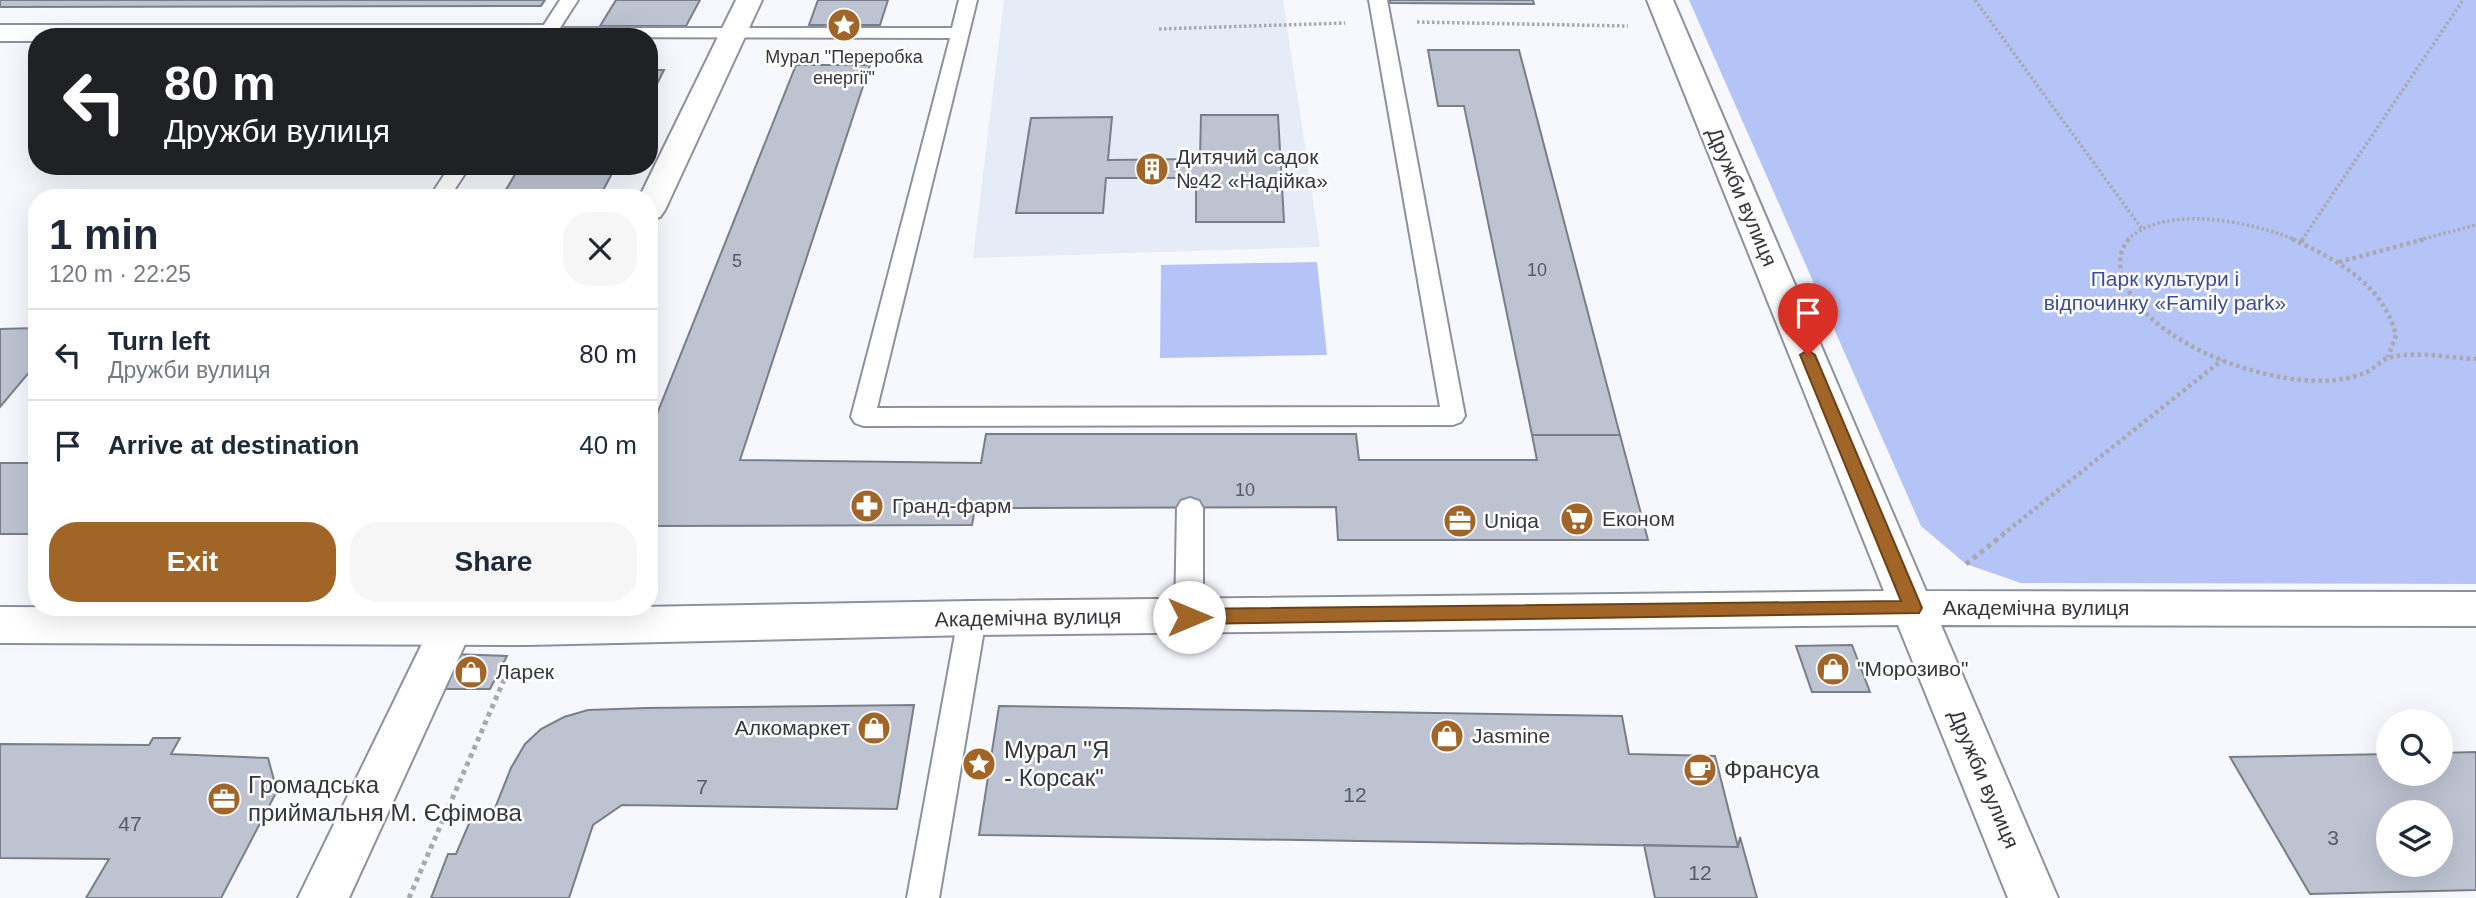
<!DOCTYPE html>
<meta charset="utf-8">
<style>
:root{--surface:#fff;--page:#f6f6f7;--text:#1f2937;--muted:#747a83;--line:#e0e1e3;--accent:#a16528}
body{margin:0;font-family:Arial,sans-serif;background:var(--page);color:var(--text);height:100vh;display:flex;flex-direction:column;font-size:26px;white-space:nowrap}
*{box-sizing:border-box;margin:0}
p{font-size:23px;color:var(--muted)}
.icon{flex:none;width:38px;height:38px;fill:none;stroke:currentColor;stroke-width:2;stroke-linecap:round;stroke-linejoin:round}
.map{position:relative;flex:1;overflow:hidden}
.sheet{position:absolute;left:28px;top:189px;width:630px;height:427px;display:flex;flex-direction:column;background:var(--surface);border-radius:28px;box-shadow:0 7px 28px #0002}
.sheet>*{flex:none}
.top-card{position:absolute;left:28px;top:28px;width:630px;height:147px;border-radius:28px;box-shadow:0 7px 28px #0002;background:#202124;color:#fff;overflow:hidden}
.controls{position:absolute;left:2376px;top:709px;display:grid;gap:14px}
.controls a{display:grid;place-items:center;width:77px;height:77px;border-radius:50%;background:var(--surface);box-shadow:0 7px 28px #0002;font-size:35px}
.pin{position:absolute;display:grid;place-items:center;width:60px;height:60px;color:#fff;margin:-72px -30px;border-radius:50% 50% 50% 0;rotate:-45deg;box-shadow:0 0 7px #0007}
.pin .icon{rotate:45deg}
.me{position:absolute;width:77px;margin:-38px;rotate:90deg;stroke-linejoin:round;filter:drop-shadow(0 0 5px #0008)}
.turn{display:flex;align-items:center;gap:24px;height:147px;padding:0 21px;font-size:32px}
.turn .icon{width:91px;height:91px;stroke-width:2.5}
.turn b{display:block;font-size:49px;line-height:60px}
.round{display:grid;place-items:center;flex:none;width:74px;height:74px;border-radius:28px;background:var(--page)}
.overview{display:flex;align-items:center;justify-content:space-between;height:119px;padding:0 21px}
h1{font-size:42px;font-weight:700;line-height:52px}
.button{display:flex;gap:14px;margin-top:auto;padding:14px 21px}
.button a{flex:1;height:80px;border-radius:28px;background:var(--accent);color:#fff;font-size:28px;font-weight:700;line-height:80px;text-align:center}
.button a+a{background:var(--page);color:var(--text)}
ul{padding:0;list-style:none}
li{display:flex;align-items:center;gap:21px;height:91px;padding:0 21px;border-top:2px solid var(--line)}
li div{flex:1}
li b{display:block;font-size:26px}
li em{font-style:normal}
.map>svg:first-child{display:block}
.built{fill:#e6ebf8}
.green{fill:#b5c4f7}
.building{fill:#bec3d2;stroke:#797e8b;stroke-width:2;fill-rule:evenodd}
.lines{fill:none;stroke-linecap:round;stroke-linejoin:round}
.lane-casing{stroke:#8c919f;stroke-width:4}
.street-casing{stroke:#8c919f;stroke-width:4}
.secondary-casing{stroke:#8c919f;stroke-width:4}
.path-far2{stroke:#a7a9af;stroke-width:3.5;stroke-dasharray:2.5 2.5;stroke-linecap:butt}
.path-far1{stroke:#a7a9af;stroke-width:4.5;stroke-dasharray:3.5 3.5;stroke-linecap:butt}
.path{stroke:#a7a9af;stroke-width:5;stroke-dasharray:4.5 4.5;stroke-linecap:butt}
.lane{fill:#fff;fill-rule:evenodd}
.street{fill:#fff;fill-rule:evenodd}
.secondary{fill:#fff;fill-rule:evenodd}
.route{fill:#a16528;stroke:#69421a;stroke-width:2}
.labels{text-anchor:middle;stroke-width:5;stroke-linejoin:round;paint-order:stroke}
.far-poi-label{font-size:18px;fill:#36373e;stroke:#fff}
.number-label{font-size:18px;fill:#585a63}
.poi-label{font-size:21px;fill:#36373e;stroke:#fff;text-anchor:start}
.street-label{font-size:21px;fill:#36373e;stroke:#fff}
.park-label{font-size:21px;fill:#3d4c98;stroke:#fff}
.near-number-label{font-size:21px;fill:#585a63}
.near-poi-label{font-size:24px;fill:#36373e;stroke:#fff;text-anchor:start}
</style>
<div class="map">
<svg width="2476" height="898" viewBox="0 0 2476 898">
<rect width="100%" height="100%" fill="#f6f8fe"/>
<!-- built -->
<path class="built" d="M1004,0H1283L1320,247L973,258Z"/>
<!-- green -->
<path class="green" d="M1689,0H2476V584L2021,583L1966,564L1921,526Z
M1317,262L1327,355L1160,358L1161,265Z"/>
<!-- building -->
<path class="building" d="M0,0H545L541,6L0,7Z
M616,0H700L686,26H600Z
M818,0H888L880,25H809Z
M1390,0H1533L1534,4L1390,3Z
M1428,50H1519L1620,435H1532L1464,106H1438Z
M796,65H870L740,460L981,463L986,434H1356L1359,460H1537L1532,435H1620L1648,540H1338L1336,507L975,508L972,525L649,526V434Z
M649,70H664L649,100Z
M1201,115H1278L1284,222H1196V178H1106L1103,213H1016L1031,118L1112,117L1108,160L1200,159Z
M520,166H616L599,198H501Z
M37,328V363L0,407V329Z
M0,463H37V534H0Z
M1852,645L1870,692H1812L1796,646Z
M452,654L507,656L490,689H435Z
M914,705L897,809L622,805L593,825L569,898H431L448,854H456L471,819L491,818L511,768L525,744L541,729L564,717L588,710L646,708Z
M999,706L1622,716L1629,754L1715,756L1738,847L979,835Z
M153,738H180L171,754L268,758L277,791L221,898H86L109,859L0,858V744L149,745Z
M2476,752V890L2310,894L2230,757L2389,754V774H2441V753ZM2389,812H2441V864H2389Z
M1740,837L1757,898H1655L1644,845L1738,847Z"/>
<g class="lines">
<defs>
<path id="lane" d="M560,0H578L560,28H952L959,0H977L877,408L1440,407L1369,0H1387L1465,416L1461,422L1453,425L863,426L855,423L851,417L950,38L536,37Z
M450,166H470L449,198H429Z
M1190,498L1199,501L1203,508V617L1199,625L1189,628L1179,625L1175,617L1177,508L1181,501Z
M972,607L982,610L986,618L939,898H907L958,618L962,610Z"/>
<path id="street" d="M736,0H762L665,210L660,217L649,220V198H639Z
M0,25H547L557,27L561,33L558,37H37V41H0Z
M440,607H482L349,898H298Z"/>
<path id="secondary" d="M1647,0H1673L1926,591L2476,592V626L1941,625L2058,898H2008L1898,625L972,635L527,645L0,643V607L527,609L972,601L1884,591Z"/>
</defs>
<!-- lane casing -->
<use href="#lane" class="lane-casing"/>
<!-- street casing -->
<use href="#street" class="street-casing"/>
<!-- secondary casing -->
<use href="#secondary" class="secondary-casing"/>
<!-- path-far2 -->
<path class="path-far2" d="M1975,0L2142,229
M1417,22L1628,26
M1159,29L1345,23
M2127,240C2166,203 2252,222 2296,240
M2302,240L2463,0
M2419,240L2476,225"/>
<!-- path-far1 -->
<path class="path-far1" d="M2129,239C2115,255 2119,275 2130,293C2164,350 2279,390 2343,379C2352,377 2361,375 2369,371C2376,367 2382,359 2391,357C2418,351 2449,358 2476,359
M2292,239C2336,259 2383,284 2396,335L2388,357
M2301,242L2303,239
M2339,262L2425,239
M2002,535L2222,360"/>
<!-- path -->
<path class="path" d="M1966,564L2004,534
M409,898L507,673"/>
<!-- lane -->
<use href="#lane" class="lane"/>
<!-- street -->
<use href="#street" class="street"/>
<!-- secondary -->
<use href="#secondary" class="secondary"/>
</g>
<!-- route -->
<path class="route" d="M1808,350L1815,355L1922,608L1919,613L1189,624L1182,622L1180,617L1182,612L1189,609L1901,601L1800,355Z"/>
<!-- icons -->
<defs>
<symbol id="sight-disc" viewBox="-11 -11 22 22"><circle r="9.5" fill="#a16528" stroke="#fff"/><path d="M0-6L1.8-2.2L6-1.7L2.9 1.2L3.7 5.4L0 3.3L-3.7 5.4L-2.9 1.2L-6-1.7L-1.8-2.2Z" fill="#fff"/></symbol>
<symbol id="building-disc" viewBox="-11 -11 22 22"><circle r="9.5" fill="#a16528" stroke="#fff"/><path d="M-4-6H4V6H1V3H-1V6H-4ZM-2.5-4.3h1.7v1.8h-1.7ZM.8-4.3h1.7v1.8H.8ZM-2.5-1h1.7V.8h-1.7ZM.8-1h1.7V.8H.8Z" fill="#fff"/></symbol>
<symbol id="pharmacy-disc" viewBox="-11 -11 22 22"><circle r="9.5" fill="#a16528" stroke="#fff"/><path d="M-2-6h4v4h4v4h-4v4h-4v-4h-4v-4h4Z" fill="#fff"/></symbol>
<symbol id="supermarket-disc" viewBox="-11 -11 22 22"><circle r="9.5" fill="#a16528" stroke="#fff"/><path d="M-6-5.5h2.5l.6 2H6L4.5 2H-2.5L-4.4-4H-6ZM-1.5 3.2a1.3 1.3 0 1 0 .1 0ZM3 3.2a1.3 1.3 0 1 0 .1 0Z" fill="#fff"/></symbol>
<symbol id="office-disc" viewBox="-11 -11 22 22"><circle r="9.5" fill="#a16528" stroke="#fff"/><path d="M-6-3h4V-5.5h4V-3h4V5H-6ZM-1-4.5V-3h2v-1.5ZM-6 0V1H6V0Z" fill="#fff"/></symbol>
<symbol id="shop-disc" viewBox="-11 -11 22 22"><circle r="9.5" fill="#a16528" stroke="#fff"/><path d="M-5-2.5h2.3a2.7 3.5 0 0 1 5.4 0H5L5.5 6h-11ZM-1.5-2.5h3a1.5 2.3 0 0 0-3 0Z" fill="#fff"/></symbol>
<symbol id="cafe-disc" viewBox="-11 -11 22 22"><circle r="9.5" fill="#a16528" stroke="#fff"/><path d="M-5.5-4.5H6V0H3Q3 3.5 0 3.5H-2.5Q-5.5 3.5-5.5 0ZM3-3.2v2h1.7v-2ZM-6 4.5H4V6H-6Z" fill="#fff"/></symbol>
</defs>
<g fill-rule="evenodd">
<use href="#sight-disc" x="825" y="6" width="38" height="38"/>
<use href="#building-disc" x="1133" y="150" width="38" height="38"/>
<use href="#pharmacy-disc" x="848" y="487" width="38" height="38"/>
<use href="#supermarket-disc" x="1558" y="500" width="38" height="38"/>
<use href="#office-disc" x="1441" y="502" width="38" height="38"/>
<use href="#shop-disc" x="1814" y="650" width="38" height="38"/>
<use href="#shop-disc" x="452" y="653" width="38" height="38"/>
<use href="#shop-disc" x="855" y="709" width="38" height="38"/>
<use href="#shop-disc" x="1428" y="717" width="38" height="38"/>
<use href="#sight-disc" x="960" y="745" width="38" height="38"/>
<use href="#cafe-disc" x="1681" y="751" width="38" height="38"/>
<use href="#office-disc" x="205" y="780" width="38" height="38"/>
</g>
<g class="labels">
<!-- far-poi labels -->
<g class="far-poi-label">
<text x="844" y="63">Мурал "Переробка<tspan x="844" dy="21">енергії"</tspan></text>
</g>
<!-- number labels -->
<g class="number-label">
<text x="737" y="267">5</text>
<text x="1537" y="276">10</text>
<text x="1245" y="496">10</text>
</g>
<!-- poi labels -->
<g class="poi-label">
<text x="1176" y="164">Дитячий садок<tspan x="1176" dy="24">№42 «Надійка»</tspan></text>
<text x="892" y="513">Гранд-фарм</text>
<text x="1602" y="526">Економ</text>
<text x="1484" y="528">Uniqa</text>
<text x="1857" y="676">"Морозиво"</text>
<text x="496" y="679">Ларек</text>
<text x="850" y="735" text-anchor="end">Алкомаркет</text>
<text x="1472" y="743">Jasmine</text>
</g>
<!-- street labels -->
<g class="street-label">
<text transform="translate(1742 197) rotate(67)" y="7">Дружби вулиця</text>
<text x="2036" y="615">Академічна вулиця</text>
<text transform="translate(1028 618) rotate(-1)" y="7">Академічна вулиця</text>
<text transform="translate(1984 779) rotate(67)" y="7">Дружби вулиця</text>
</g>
<!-- park labels -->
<g class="park-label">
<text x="2165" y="286">Парк культури і<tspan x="2165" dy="24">відпочинку «Family park»</tspan></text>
</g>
<!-- near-number labels -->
<g class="near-number-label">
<text x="702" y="794">7</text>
<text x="1355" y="802">12</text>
<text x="130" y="831">47</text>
<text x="2333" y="845">3</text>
<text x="1700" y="880">12</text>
</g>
<!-- near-poi labels -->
<g class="near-poi-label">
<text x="1004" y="758">Мурал "Я<tspan x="1004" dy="28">- Корсак"</tspan></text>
<text x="1724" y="778">Франсуа</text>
<text x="248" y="793">Громадська<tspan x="248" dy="28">приймальня М. Єфімова</tspan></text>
</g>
</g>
</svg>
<div class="controls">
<a><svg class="icon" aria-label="search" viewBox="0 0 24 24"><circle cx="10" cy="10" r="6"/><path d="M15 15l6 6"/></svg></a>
<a><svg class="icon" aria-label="layers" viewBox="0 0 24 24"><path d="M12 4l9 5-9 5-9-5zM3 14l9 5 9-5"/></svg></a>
</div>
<div class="pin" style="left:1808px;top:355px;background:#d93025"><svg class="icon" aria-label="arrive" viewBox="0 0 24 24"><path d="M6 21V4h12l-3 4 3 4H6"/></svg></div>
<svg class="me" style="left:1189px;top:617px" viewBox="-20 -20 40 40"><circle r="19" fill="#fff"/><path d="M0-13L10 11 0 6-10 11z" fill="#a16528"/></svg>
<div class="top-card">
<div class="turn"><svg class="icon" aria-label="left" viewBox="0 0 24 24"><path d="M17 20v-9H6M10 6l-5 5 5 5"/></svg><div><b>80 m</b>Дружби вулиця</div></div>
</div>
<section class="sheet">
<div class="overview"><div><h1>1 min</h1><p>120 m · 22:25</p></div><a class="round"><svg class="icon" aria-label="close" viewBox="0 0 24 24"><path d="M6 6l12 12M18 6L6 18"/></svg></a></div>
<ul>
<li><svg class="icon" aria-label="left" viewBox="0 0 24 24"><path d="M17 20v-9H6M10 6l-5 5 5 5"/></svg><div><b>Turn left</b><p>Дружби вулиця</p></div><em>80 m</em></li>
<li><svg class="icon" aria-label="arrive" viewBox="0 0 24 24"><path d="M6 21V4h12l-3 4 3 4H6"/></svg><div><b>Arrive at destination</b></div><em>40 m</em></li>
</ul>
<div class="button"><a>Exit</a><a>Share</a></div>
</section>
</div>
